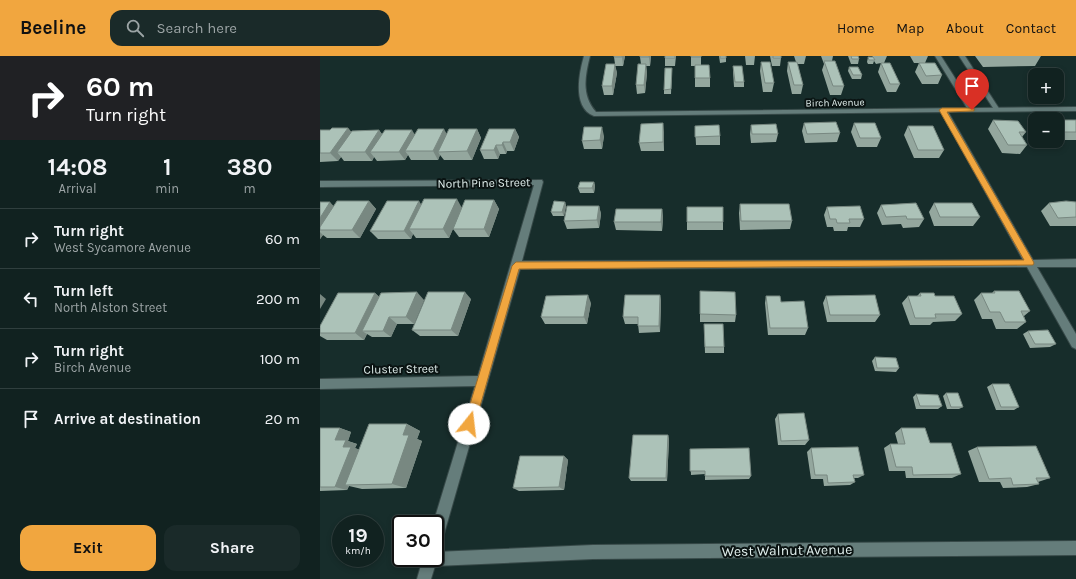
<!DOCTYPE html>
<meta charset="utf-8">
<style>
:root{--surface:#112220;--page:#1a2a29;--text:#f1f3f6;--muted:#9ca4a5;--line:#303f3e;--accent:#f1a63f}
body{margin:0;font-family:Karla,sans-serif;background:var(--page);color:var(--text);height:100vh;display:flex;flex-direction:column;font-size:15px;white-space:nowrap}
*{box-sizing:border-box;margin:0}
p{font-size:13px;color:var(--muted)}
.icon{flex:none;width:22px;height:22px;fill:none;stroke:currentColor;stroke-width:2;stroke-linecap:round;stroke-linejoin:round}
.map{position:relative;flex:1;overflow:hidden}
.sheet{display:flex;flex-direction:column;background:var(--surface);width:320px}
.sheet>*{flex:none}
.top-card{background:#202124;color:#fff;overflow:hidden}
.buttons{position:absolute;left:708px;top:12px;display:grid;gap:8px}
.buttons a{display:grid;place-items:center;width:36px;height:36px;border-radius:8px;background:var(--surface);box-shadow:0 2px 6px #0003,0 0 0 1px var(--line);font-size:20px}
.speed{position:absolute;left:12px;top:459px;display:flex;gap:8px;font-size:20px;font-weight:700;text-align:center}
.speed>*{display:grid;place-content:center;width:52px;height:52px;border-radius:50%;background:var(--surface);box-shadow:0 2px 6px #0003,0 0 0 1px var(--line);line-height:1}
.speed small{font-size:10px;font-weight:400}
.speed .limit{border:2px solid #111;border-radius:6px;background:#fff;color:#111}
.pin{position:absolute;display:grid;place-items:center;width:34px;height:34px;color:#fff;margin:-41px -17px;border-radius:50% 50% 50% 0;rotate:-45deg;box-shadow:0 0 4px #0007}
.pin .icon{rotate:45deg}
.me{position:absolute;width:44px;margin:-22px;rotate:16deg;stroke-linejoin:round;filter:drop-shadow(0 0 3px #0008)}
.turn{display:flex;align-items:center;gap:14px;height:84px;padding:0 20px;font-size:18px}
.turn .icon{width:52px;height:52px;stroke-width:2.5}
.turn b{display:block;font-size:28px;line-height:34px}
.eta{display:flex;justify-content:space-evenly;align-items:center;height:68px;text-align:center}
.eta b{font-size:24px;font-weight:700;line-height:28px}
.primary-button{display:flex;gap:8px;margin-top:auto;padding:8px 20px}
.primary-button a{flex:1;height:46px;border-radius:12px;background:var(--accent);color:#111;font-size:16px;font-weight:700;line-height:46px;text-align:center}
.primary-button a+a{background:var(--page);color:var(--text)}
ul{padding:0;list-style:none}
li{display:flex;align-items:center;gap:12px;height:60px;padding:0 20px;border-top:1px solid var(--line)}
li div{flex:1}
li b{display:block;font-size:15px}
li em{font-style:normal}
header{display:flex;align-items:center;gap:24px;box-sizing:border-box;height:56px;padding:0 20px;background:var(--accent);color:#111}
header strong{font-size:19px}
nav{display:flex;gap:22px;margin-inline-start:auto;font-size:14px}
.search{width:280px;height:36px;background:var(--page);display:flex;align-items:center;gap:10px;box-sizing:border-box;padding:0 14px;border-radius:12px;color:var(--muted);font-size:15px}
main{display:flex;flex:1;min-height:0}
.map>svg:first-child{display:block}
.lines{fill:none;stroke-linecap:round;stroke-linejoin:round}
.service-casing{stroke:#374948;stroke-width:2}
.minor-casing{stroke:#374948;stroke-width:2}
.service{fill:#657d7b;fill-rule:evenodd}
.minor{fill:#657d7b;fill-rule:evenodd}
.wall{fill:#94a79e}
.shaded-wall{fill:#788881}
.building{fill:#acc2b8;stroke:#788881}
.route{fill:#f1a63f;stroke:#9d6c29}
.labels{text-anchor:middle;stroke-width:4;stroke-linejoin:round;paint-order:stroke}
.far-street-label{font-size:10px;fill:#e1efed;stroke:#0a1312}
.street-label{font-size:12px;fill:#e1efed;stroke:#0a1312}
.near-street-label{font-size:14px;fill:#e1efed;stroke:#0a1312}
</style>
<header>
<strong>Beeline</strong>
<div class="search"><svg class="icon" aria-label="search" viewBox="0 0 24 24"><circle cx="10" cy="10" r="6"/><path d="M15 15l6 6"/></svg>Search here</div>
<nav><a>Home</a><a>Map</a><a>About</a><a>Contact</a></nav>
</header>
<main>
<section class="sheet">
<div class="top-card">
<div class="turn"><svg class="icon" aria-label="right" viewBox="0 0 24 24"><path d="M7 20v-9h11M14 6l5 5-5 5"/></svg><div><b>60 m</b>Turn right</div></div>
</div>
<div class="eta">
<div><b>14:08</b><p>Arrival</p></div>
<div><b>1</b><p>min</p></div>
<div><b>380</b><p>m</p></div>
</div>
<ul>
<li><svg class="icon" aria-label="right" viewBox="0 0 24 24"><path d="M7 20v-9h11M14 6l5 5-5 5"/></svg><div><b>Turn right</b><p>West Sycamore Avenue</p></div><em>60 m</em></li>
<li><svg class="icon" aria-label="left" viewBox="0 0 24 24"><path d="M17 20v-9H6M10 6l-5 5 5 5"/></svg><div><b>Turn left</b><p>North Alston Street</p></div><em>200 m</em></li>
<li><svg class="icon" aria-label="right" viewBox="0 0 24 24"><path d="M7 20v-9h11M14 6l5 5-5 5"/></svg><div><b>Turn right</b><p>Birch Avenue</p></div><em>100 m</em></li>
<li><svg class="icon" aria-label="arrive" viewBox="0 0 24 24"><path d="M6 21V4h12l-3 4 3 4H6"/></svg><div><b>Arrive at destination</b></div><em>20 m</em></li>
</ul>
<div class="primary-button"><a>Exit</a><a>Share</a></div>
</section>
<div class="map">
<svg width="756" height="523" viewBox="0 0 756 523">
<rect width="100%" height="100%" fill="#172d2b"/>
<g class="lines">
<defs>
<path id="service" d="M639,0H645L680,54L679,55H675Z"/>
<path id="minor" d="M264,0H270C265,20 261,39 276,56L647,52L615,0H621L654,52L756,51V55L628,56L713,204L756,203V211H717L756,278V293L752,291L707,211L200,213L122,485L120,490L115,492V468H113L155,330L0,333V323L158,320L214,129L0,131V125L222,124L223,126L202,205L703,204L621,56L274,60C252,52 259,17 264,0Z
M756,485V499L273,503L115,510L111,523H97L103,502H115V496L273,489Z"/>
</defs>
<!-- service casing -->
<use href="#service" class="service-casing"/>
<!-- minor casing -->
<use href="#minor" class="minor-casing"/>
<!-- service -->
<use href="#service" class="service"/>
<!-- minor -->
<use href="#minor" class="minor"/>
</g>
<!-- wall -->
<path class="wall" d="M305,0L303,10H295L297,17L293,39H284L282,30L295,8L294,1Z
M331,0L330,10H326L327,17L325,37L317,38L316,29L321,8L320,1Z
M345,0H356L355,10H345Z
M371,0H381V9L390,22V31H375V10H371Z
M399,0H406V6L400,7Z
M425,0H435L434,9H426Z
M450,0H461V2L460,10H452Z
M474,0H486L484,8H477L483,29L481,38H472L467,15L468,6H476Z
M501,0H513L512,5L524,30L521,39H510L502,14L504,8Z
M528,0H538L539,3L538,8H531Z
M552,0H567L564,7L580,28L576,36H567L558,16L561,7L556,8L554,5L553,8H548L547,6L548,1H553Z
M590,0H608L605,7H594Z
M655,0H721L715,10L663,11Z
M441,6L454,27L452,36H443L440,15Z
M599,7L622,19L618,28H602L595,16Z
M413,10L424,26V31H414L413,15Z
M529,11L542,19L541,23H532L528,15Z
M352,12L351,38H344V34Z
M673,64L706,76L702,81L707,89L700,98L682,97L668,73Z
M737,64H756V84H737Z
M484,67L520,77L517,86L485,87L482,75Z
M534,67L561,82L557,91H537L531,76Z
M431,69L458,78L456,86L431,87L430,78Z
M375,70L400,80V89H376Z
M588,70L624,94L619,102H594L584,79Z
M28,72L31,76L59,74L62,78H127L157,73L161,82L152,104H124L120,99L118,104H91L88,99L85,104L57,105L54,101L52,105H24L21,101L18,105L0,106V74H10Z
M195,73L199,81L194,95H187L186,98H180L178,103H164L160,94Z
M344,76V95H321L319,87Z
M284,80L282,93H264L262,85Z
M274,126L275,130L274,137H260L258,132Z
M174,144L179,153L169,181H139L133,173Z
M49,145L56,153L40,182H7L3,179L0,183V146L14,150Z
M245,146L246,150L244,160H233L231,156Z
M756,146V170H730L721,155L729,147Z
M614,147L660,161L653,170H614L609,156Z
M420,148L472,165L470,173L420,174L419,157Z
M101,149L142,152L129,182H96L93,178L91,183H58L50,175Z
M561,149L604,163L599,171L583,172L581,168L562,169L557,157Z
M279,150L281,158L279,172L247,173L244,165Z
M507,151L544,163L540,171H528L527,175H514L513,171H507L504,159Z
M342,153L343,162L342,175L296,174L294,166Z
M367,166H403V174H367Z
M380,235L416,259L415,266H380Z
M674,235L710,255L704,260L706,266L697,273H676L672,263H662L654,244L661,237H672Z
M55,237L59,241L104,244L94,268H77L71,281H52L47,278L44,284H7L0,280V270Z
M600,237L615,240L642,258L635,265L613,266L610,269H590L582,247L588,240H597Z
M340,239L341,246L340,276L319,277L318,268H305L303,261Z
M446,240L488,272L485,279H448L445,247Z
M506,240L560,259L555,266H507L503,247Z
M151,243L138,280H100L92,274Z
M271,247L267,268H225L221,261Z
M384,268L404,291V297H385Z
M708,275L736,288L730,291L710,292L703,278Z
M555,301L579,312L576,316L555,315L552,305Z
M672,328L699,351L694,354H676L667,331Z
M626,337L643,351L639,353H627L623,340Z
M596,338L622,350L618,353H596L593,341Z
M458,358L489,384L485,389H458L455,363Z
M87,368L100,375L97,383L102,385L86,432L42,433L29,430L27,434L0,435V372H20L31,376L28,385L37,388L35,392L39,394Z
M581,372L610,387L641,418L632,422H586L585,415H569L564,392L570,388H578L575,377Z
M348,379L349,384L347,425H311L309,422Z
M657,391L730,422L718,426L719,428L707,431L683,432L680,426H659L648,395Z
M491,392L544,419L538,422H534L535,426L530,429L504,430L503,423H491L487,396Z
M370,393L431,420L429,423L385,424V418L371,419Z
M244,400L248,404L244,434L199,435L193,432Z"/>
<!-- shaded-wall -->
<path class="shaded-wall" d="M302,0H305L303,10L302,1Z
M329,0H331L330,10L329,1Z
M295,8L297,17L293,39L292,30Z
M326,8L327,17L325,37L324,29Z
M343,67L344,76V95L343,86Z
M282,71L284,80L282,93L280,84Z
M28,72L35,80L17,96L21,101L18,105L10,97Z
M124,73L129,82L118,96L120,99L118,104L113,95Z
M157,73L161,82L152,104L147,95Z
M195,73L199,81L194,95L190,86Z
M59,74L65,83L50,96L54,101L52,105L45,96Z
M92,74L97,82L85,95L88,99L85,104L79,96Z
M183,86L187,95L186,98L182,89Z
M176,89L180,98L178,103L174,94Z
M274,126L275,130L274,137L272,132Z
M137,143L142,152L129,182L123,173Z
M174,144L179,153L169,181L164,173Z
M49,145L56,153L40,182L32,174Z
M99,145L105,154L89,173L93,178L91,183L84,175Z
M10,146L18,155L0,174V162Z
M245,146L246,150L244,160L242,156Z
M279,150L281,158L279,172L277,164Z
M342,153L343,162L342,175L341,166Z
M0,176L3,179L0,183Z
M97,236L104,244L94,268L86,261Z
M145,236L151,243L138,280L131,274Z
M55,237L63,244L42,275L47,278L44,284L35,277Z
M0,238L6,243L0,253Z
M268,239L271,247L267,268L264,261Z
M340,239L341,246L340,276L339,270Z
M69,261L77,268L71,281L63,275Z
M87,368L100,375L97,383L102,385L86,432L72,428L83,379Z
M20,372L31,376L28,385L37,388L35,392L43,395L25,429L29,430L27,434L15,431L23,391L15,384Z
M348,379L349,384L347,425L346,422Z
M244,400L248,404L244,434L239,431Z"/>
<!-- building -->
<path class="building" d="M294,0H302V1H294Z
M320,0H329V1H320Z
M345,0H355V2H345Z
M371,0H381V1H371Z
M400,0H406V2H400Z
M453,0H461V2H453Z
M531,0H538L539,3H532Z
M548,1H553L555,4H549Z
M504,5H515L524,30H513Z
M441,6H450L454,27H445Z
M468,6H477L483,29H474Z
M561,7H570L580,28H570Z
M599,7H615L622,19L606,20Z
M286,8H295L292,30H282Z
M318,8H326L324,29H316Z
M375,9H389L390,22H375Z
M413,10H422L424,26H415Z
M529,11H538L542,19H533Z
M345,12H352L351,33L344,34Z
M673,64L698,65L706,76H699L707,89H688Z
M737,64H756V76H738L737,75Z
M516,66L520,77L487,78L484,67Z
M343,67V86L319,87L321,68Z
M534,67H555L561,82H540Z
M456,68L458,78H432L431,69Z
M399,69L400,80L375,81V70Z
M588,70H613L624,94H598Z
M264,71H282L280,84L262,85Z
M12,72H28L10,97H0V74H10Z
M98,73H124L113,95H85Z
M129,73H157L147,95L118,96Z
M169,73H195L190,86H183L182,89H176L174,94H160Z
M59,74L45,96H17L32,75Z
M65,74H92L79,96H50Z
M260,126H274L272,132H258Z
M104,143H137L123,173H89Z
M145,144H174L164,173H133Z
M17,145H49L32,174H0V171Z
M67,145H99L84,175H50Z
M234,145L245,146L242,156H231Z
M746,145L756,146V161L738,162L729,147Z
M0,146H10L0,162Z
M596,147L604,163H587L586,160L566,161L561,149Z
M614,147H652L660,161H620Z
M420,148H469L472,165H421Z
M247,150H279L277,164L244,165Z
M540,150L544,163H529L530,167H517L516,163H510L507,151Z
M367,151H403V166H367Z
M296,153H342L341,166H294Z
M380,235L415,236L416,259L380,258Z
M674,235H699L710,255H701L706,266H685L680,256H670L661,237H675Z
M97,236L86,261H69L63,275H42L61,237Z
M108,236H145L131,274H92Z
M18,237H55L35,277H0V270Z
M600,237H614L615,240H634L642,258H615L616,262H595L588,240H601Z
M268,239L264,261H221L226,240Z
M305,239H340L339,270H318V261H303Z
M555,239L560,259H510L506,240Z
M446,240H460L461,246L484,245L488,272H450Z
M384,268H403L404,291H385Z
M728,274L736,288H715L708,275Z
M555,301L576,302L579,312H557Z
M672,328H689L699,351H681Z
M626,337H638L643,351H631Z
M596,338L618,339L622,350H600Z
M484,357L489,384L461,385L458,358Z
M49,368H87L83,379H89L72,428L25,429Z
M0,372H20L15,384H26L23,391H31L15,431H0Z
M581,372H605L610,387H631L641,418L593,419L592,411H576L570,388H585Z
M313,379H348L346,422H309Z
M716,390L730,422H716L719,428L693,429L691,422L669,423L657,391Z
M538,391L544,419H533L535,426L508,427L507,419H495L491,392Z
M429,392L431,420H385V415H370V393Z
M200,400H244L239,431L193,432Z"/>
<!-- route -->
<path class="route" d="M652,52H654V55L627,56L713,205L714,207L713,209L199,213L155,368L153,372L149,374L146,372L144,368L192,210L196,206L704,204L619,54L622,52Z"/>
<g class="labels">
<!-- far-street labels -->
<g class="far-street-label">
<text transform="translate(515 46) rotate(-1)" y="4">Birch Avenue</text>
</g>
<!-- street labels -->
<g class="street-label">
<text transform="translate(164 127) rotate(-1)" y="4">North Pine Street</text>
<text transform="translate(81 313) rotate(-1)" y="4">Cluster Street</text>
</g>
<!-- near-street labels -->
<g class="near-street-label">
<text transform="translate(467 494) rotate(-1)" y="5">West Walnut Avenue</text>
</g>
</g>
</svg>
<div class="buttons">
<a>+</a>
<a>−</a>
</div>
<div class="speed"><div>19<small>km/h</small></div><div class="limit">30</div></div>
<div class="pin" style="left:652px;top:54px;background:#d93025"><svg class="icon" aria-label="arrive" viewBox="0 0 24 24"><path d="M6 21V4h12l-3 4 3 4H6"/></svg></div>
<svg class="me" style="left:149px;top:368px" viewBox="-20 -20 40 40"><circle r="19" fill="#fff"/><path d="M0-13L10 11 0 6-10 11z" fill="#f1a63f"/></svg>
</div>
</main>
